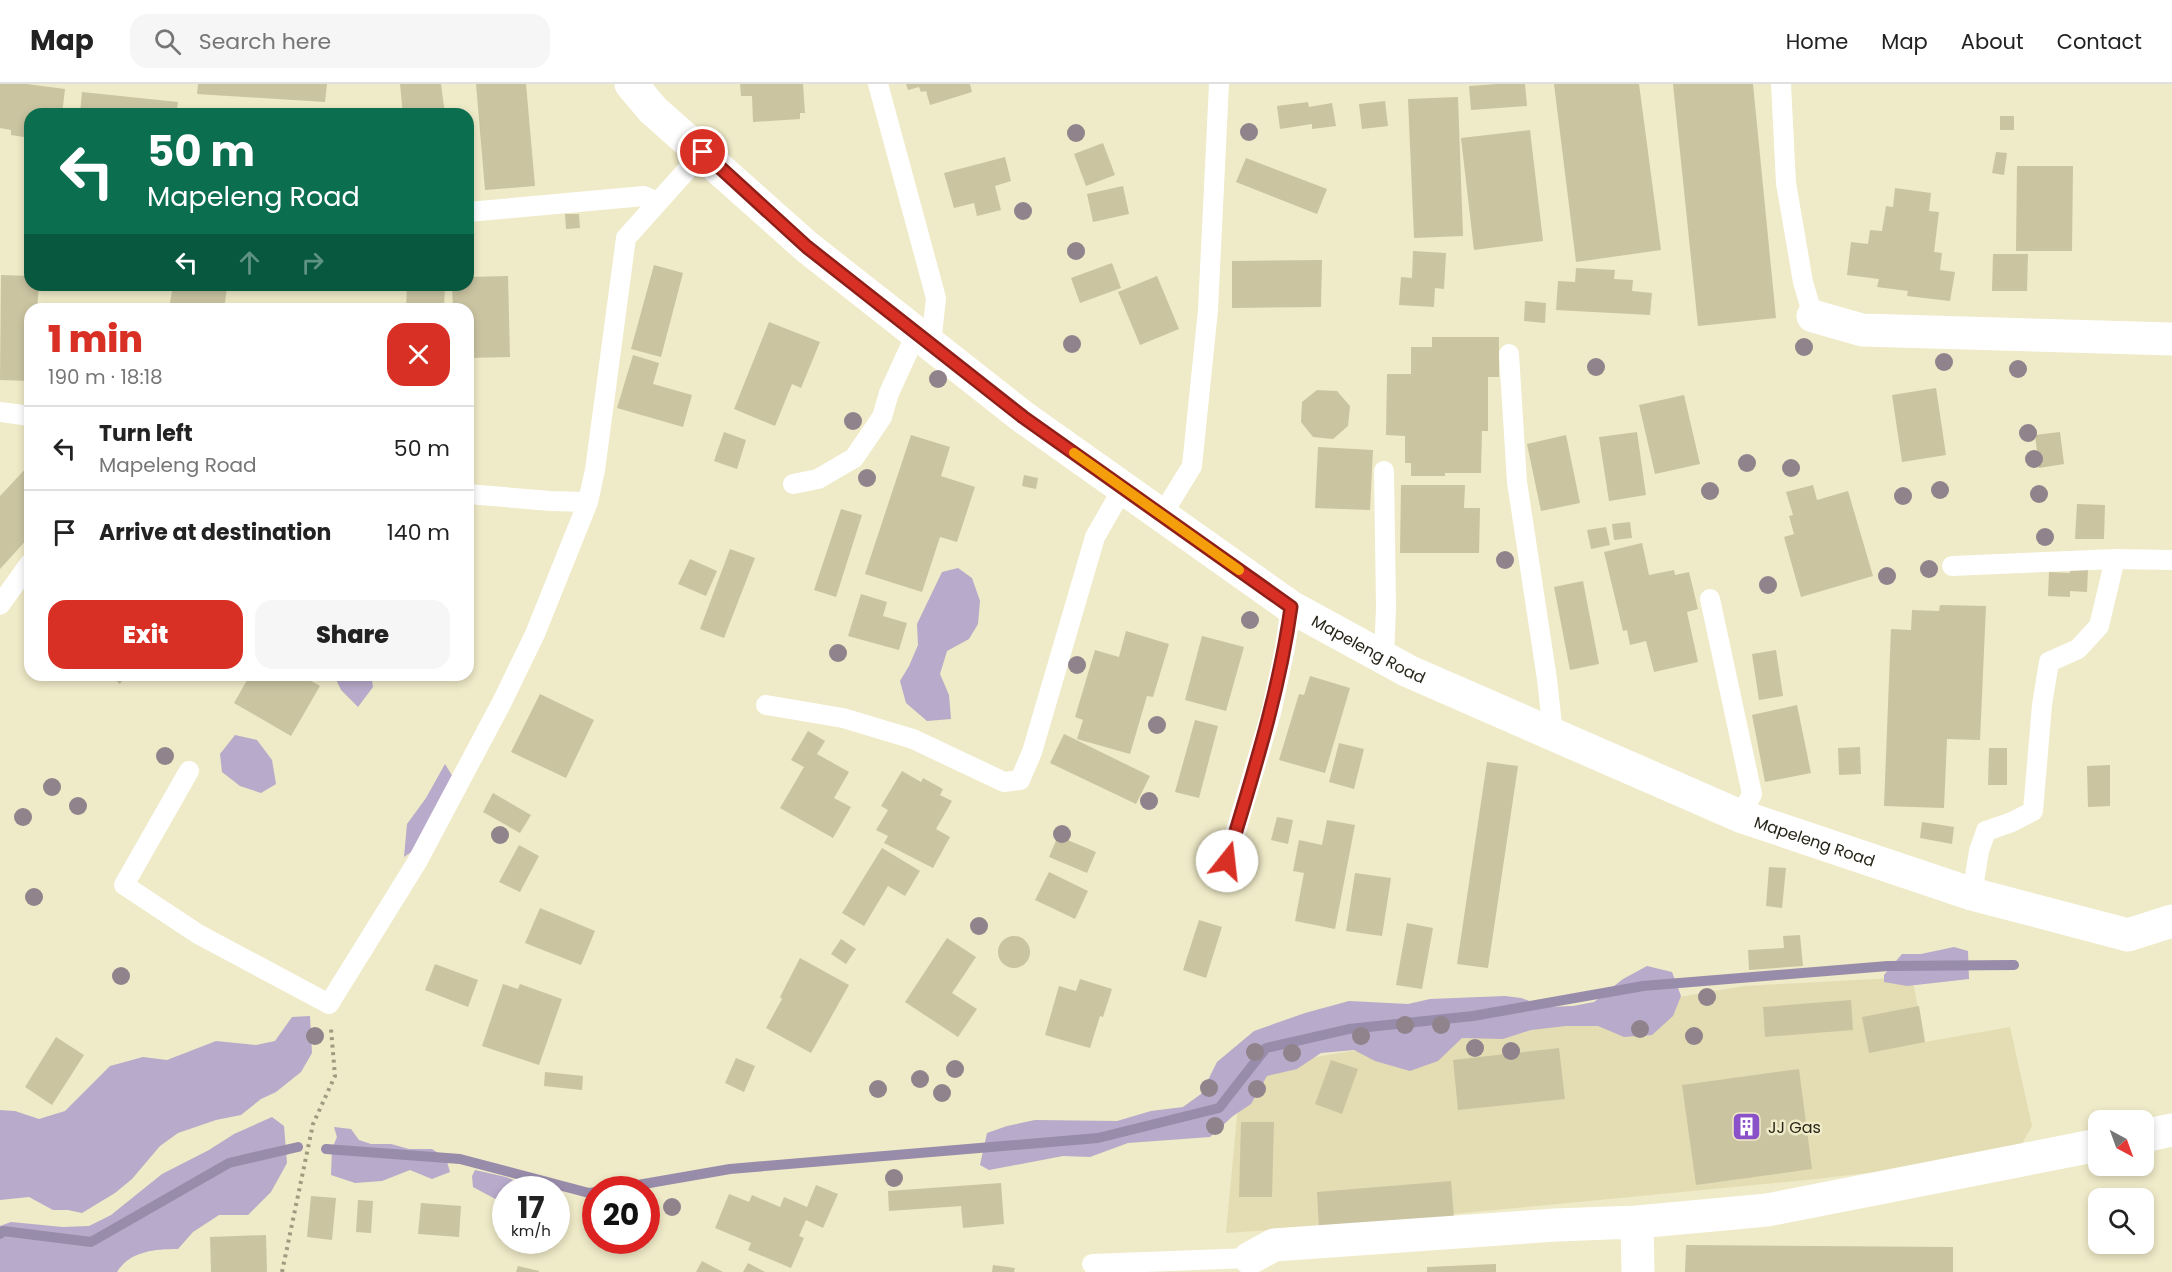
<!DOCTYPE html>
<meta charset="utf-8">
<style>
:root{--surface:#fff;--page:#f6f6f6;--text:#222;--muted:#767676;--line:#e0e0e0;--accent:#d93025}
body{margin:0;font-family:Poppins,sans-serif;background:var(--page);color:var(--text);height:100vh;display:flex;flex-direction:column;font-size:22px;white-space:nowrap}
*{box-sizing:border-box;margin:0}
p{font-size:20px;color:var(--muted)}
.icon{flex:none;width:33px;height:33px;fill:none;stroke:currentColor;stroke-width:2;stroke-linecap:round;stroke-linejoin:round}
.map{position:relative;flex:1;overflow:hidden}
.details{position:absolute;left:24px;top:219px;width:450px;height:378px;display:flex;flex-direction:column;background:var(--surface);border-radius:18px;box-shadow:0 3px 9px #0003}
.details>*{flex:none}
.banner{position:absolute;left:24px;top:24px;width:450px;height:183px;border-radius:18px;box-shadow:0 3px 9px #0003;background:#0b6e4f;color:#fff;overflow:hidden}
.needle{width:39px;rotate:139deg}
.controls{position:absolute;left:2088px;top:1026px;display:grid;gap:12px}
.controls a{display:grid;place-items:center;width:66px;height:66px;border-radius:12px;background:var(--surface);box-shadow:0 3px 9px #0003;font-size:30px}
.speed{position:absolute;left:492px;top:1092px;display:flex;gap:12px;font-size:30px;font-weight:700;text-align:center}
.speed>*{display:grid;place-content:center;width:78px;height:78px;border-radius:50%;background:var(--surface);box-shadow:0 3px 9px #0003;line-height:1}
.speed small{font-size:15px;font-weight:400}
.speed .limit{border:9px solid #d22;background:#fff;color:#111}
.pin{position:absolute;display:grid;place-items:center;width:51px;height:51px;color:#fff;margin:-26px;border:3px solid #fff;border-radius:50%;box-shadow:0 2px 6px #0007}
.me{position:absolute;width:66px;margin:-33px;rotate:16deg;stroke-linejoin:round;filter:drop-shadow(0 0 4px #0008)}
.turn{display:flex;align-items:center;gap:21px;height:126px;padding:0 24px;font-size:27px}
.turn .icon{width:78px;height:78px;stroke-width:2.5}
.turn b{display:block;font-size:42px;line-height:51px}
.lanes{display:flex;align-items:center;height:57px;padding:0 24px;background:#0003;justify-content:center;gap:30px;direction:ltr}
.lanes .off{opacity:.35}
.round{display:grid;place-items:center;flex:none;width:63px;height:63px;border-radius:18px;background:var(--page)}
.headline{display:flex;align-items:center;justify-content:space-between;height:102px;padding:0 24px}
h1{font-size:36px;font-weight:800;line-height:45px;color:var(--accent)}
.button{display:flex;gap:12px;margin-top:auto;padding:12px 24px}
.button a{flex:1;height:69px;border-radius:18px;background:var(--accent);color:#fff;font-size:24px;font-weight:800;line-height:69px;text-align:center}
.button a+a{background:var(--page);color:var(--text)}
ul{padding:0;list-style:none}
li{display:flex;align-items:center;gap:18px;height:84px;padding:0 24px;border-top:2px solid var(--line)}
li div{flex:1}
li b{display:block;font-size:22px}
li em{font-style:normal}
header{display:flex;align-items:center;gap:36px;box-sizing:border-box;height:84px;padding:0 30px;background:var(--surface);border-bottom:2px solid var(--line)}
header strong{font-size:28px}
nav{display:flex;gap:33px;margin-inline-start:auto;font-size:21px}
.search{width:420px;height:54px;background:var(--page);display:flex;align-items:center;gap:15px;box-sizing:border-box;padding:0 21px;border-radius:18px;color:var(--muted);font-size:22px}
.map>svg:first-child{display:block}
.built{fill:#e4ddb3}
.forest{fill:#b7aaca}
.lines{fill:none;stroke-linecap:round;stroke-linejoin:round}
.stream{stroke:#988cab;stroke-width:10}
.building{fill:#cac4a1}
.path{stroke:#9f9b81;stroke-width:4;stroke-dasharray:3 4.5;stroke-linecap:butt}
.service{stroke:#fff;stroke-width:20}
.minor{stroke:#fff;stroke-width:33}
.tertiary{stroke:#fff;stroke-width:33}
.tree{fill:#90838c}
.route-casing{stroke:#8d1f18;stroke-width:15}
.route{stroke:#d93025;stroke-width:10}
.slow{stroke:#f59e0b;stroke-width:10}
.labels{text-anchor:middle;stroke-width:5;stroke-linejoin:round;paint-order:stroke}
.street-label{font-size:16px;fill:#282619;stroke:#efeac7}
.poi-label{font-size:16px;fill:#282619;stroke:#efeac7;text-anchor:start}
</style>
<header>
<strong>Map</strong>
<div class="search"><svg class="icon" aria-label="search" viewBox="0 0 24 24"><circle cx="10" cy="10" r="6"/><path d="M15 15l6 6"/></svg>Search here</div>
<nav><a>Home</a><a>Map</a><a>About</a><a>Contact</a></nav>
</header>
<div class="map">
<svg width="2172" height="1188" viewBox="0 0 2172 1188">
<rect width="100%" height="100%" fill="#efeac7"/>
<!-- built -->
<path class="built" d="M1912,893L1925,958L2010,943L2032,1042L2018,1067L1968,1077L1816,1095L1319,1143L1226,1149L1239,1012L1273,980L1745,902Z"/>
<!-- forest -->
<path class="forest" d="M958,484L972,494L980,517L978,540L969,555L947,567L940,590L949,611L951,635L927,637L906,619L900,597L909,582L918,561L917,540L942,488Z
M334,591H371L373,603L358,623L341,606Z
M235,651L257,656L272,676L276,700L261,709L240,702L222,688L220,670Z
M445,680L453,693L420,762L404,773L407,740L426,714Z
M1954,863L1968,867L1969,895L1907,902L1884,898V891L1902,870H1921Z
M1647,882L1672,888L1681,912L1673,932L1652,951L1624,953L1598,942H1566L1531,946L1503,955L1462,954L1438,977L1410,987L1375,977L1354,966L1321,969L1297,985L1267,992L1251,1020L1233,1032L1210,1053L1128,1059L1090,1073L1063,1072L989,1086L980,1081L987,1049L1007,1042L1035,1036L1117,1037L1151,1027L1183,1023L1201,1010L1217,978L1254,947L1305,929L1349,917L1408,920L1430,915L1505,912L1521,914L1546,923L1573,922L1594,918L1623,895Z
M310,932L312,969L301,988L276,1008L261,1015L241,1031L216,1036L178,1049L160,1062L132,1095L115,1109L82,1129L68,1126H53L29,1113L0,1116V1026L15,1027L39,1035L65,1027L110,982L143,973L167,976L216,957L256,961L275,957L292,933Z
M272,1033L284,1042L287,1079L271,1108L248,1131H219L193,1148L178,1165C155,1165 130,1167 117,1188H0V1142L11,1138L63,1143L89,1142L111,1131L162,1090L209,1066L234,1050Z
M334,1043L351,1045L359,1056L371,1060H391L409,1065H432L446,1074L450,1088L432,1095L410,1086L382,1097L355,1099L331,1091L332,1065L337,1053Z
M475,1086L506,1093L527,1102L554,1105L506,1106L505,1119L501,1118L473,1103L472,1092Z"/>
<g class="lines">
<!-- stream -->
<path class="stream" d="M326,1065L460,1075L589,1109L596,1108
M609,1106L730,1085L1098,1054L1219,1024L1266,964L1349,945L1473,932L1643,902L1888,882L2014,881
M0,1150L3,1147L91,1158L229,1079L298,1063"/>
</g>
<!-- building -->
<path class="building" d="M0,0H27L65,5L62,30H30V54L11,51V46L0,44Z
M198,0H327L325,18L197,10Z
M400,0H441L445,30H403Z
M476,0H526L535,102L485,106Z
M740,0H803L805,29H800V35L753,38L752,12H741Z
M906,0H970L972,8L930,21L926,7L921,8L919,3L908,6Z
M1497,0H1525L1527,22L1471,26L1469,2Z
M1554,0H1639L1661,166L1576,178Z
M1673,0H1753L1776,234L1698,242Z
M82,8L178,18L176,30H80Z
M1458,13L1463,152L1414,154L1408,15Z
M1385,17L1388,42L1362,45L1359,20Z
M1308,18L1309,23L1332,19L1336,42L1312,45V40L1280,45L1277,22Z
M2000,32H2014V46H2000Z
M1530,46L1543,157L1474,166L1461,54Z
M1103,59L1115,91L1086,102L1074,70Z
M1996,68L2007,69L2004,91L1992,89Z
M1005,73L1011,97L995,102L1001,126L977,132L974,119L954,124L944,89Z
M1246,74L1327,105L1317,130L1236,98Z
M2017,82H2073L2072,167H2016Z
M1123,102L1129,130L1093,138L1087,110Z
M1895,104L1931,109L1929,127L1939,128L1934,168L1942,169L1940,186L1955,188L1950,217L1907,212L1908,207L1877,203L1879,195L1847,191L1851,158L1868,160L1870,146L1882,147L1886,122L1893,123Z
M565,130H579L580,144L566,145Z
M1413,167L1446,169L1444,205L1435,204L1434,223L1399,221L1401,193L1412,194Z
M1993,170H2028L2027,207H1992Z
M1322,176L1321,223L1232,224V177Z
M1112,179L1121,204L1080,219L1071,194Z
M654,181L683,189L661,273L631,265Z
M1576,184L1615,186L1614,195L1633,196L1632,207L1652,209L1650,231L1556,226L1558,197L1575,198Z
M1,191L30,192V201H39L37,225H30V297L0,296Z
M508,192L510,273L468,274V225H453L452,201H468V193Z
M1157,192L1179,245L1140,261L1118,208Z
M173,201H207L227,204L224,225H169Z
M407,201H445L444,225H406Z
M1525,217L1546,219L1545,239L1524,237Z
M769,238L820,258L801,304L792,300L775,342L734,325Z
M1432,253H1499V293H1488V347H1482L1481,389H1445V392H1411V379H1405V352L1386,351L1387,290H1411V263H1432Z
M633,271L659,279L653,300L692,311L683,343L617,324Z
M1936,304L1946,371L1902,378L1892,311Z
M1317,306L1337,307L1350,322L1348,342L1333,355L1313,353L1301,338L1302,318Z
M1684,311L1700,380L1655,390L1639,321Z
M724,348L746,356L737,385L714,377Z
M1637,348L1646,411L1609,417L1599,353Z
M2060,348L2064,380L2039,384L2035,351Z
M911,351L950,363L941,392L975,403L957,458L940,453L922,508L865,490Z
M1566,351L1580,419L1541,427L1527,360Z
M1318,363L1373,366L1370,426L1315,424Z
M30,380V452L0,485V412Z
M1024,391L1038,394L1036,405L1022,402Z
M1401,401H1465L1464,424H1480L1479,469H1400Z
M1813,401L1817,416L1848,407L1873,492L1801,513L1784,453L1794,450L1789,432L1793,431L1786,408Z
M2077,420L2105,421L2104,455H2075Z
M841,425L862,431L836,513L814,506Z
M1630,438L1632,454L1614,456L1612,440Z
M1606,443L1610,461L1591,465L1587,446Z
M1642,459L1649,491L1674,486L1675,491L1689,488L1698,525L1687,528L1698,578L1654,588L1646,557L1630,561L1627,546L1623,547L1604,468Z
M730,465L755,474L724,554L700,545Z
M690,475L717,487L706,512L678,500Z
M2070,485L2088,486L2087,508L2070,507V513L2048,512L2049,488L2070,489Z
M1583,497L1599,580L1570,586L1554,503Z
M861,510L887,518L883,532L907,539L899,566L848,552Z
M1940,521L1986,522L1980,656L1947,655L1944,724L1884,722L1891,545L1911,546L1912,526L1939,527Z
M1126,547L1169,560L1153,613L1147,612L1130,670L1077,655L1083,636L1075,633L1095,566L1119,573Z
M1202,552L1244,563L1226,627L1185,616Z
M1776,566L1783,612L1759,616L1752,570Z
M108,591H126L120,600Z
M250,591H301L320,602L291,652L234,619Z
M1310,592L1350,604L1325,689L1279,676L1299,610L1304,611Z
M540,610L594,636L566,694L511,668Z
M1797,621L1811,689L1765,698L1752,631Z
M1195,636L1218,642L1199,714L1175,708Z
M808,647L825,657L817,670L849,688L834,714L851,723L833,754L780,724L804,683L791,676Z
M1064,650L1150,692L1136,720L1050,679Z
M1339,659L1364,665L1354,705L1329,698Z
M1860,663L1861,690L1839,691L1838,664Z
M1989,664H2007V701H1988Z
M1487,678L1518,682L1488,884L1457,880Z
M2110,681V722L2088,723L2087,682Z
M902,687L921,698L923,694L943,705L940,711L952,717L936,745L950,753L933,784L884,759L888,752L876,746L888,726L881,722Z
M493,709L531,731L520,749L483,728Z
M1277,733L1293,736L1288,760L1271,756Z
M1327,736L1355,741L1335,845L1295,837L1304,789L1293,787L1299,756L1322,761Z
M1922,738L1954,743L1952,760L1920,754Z
M1058,752L1096,768L1087,789L1049,773Z
M519,761L539,772L520,808L499,798Z
M882,764L920,787L905,812L888,802L864,842L842,829Z
M1769,783L1786,784L1782,824L1766,822Z
M1049,788L1088,807L1075,835L1035,816Z
M1355,789L1391,794L1382,852L1346,847Z
M540,824L595,847L581,881L525,859Z
M1199,836L1222,843L1206,894L1183,886Z
M1407,839L1433,844L1422,905L1396,901Z
M1800,851L1803,882L1749,886L1748,866L1784,864L1783,852Z
M998 868a16 16 0 1 1 32 0a16 16 0 1 1-32 0Z
M947,854L976,873L952,909L977,925L958,953L905,918Z
M841,855L856,865L846,880L831,870Z
M800,874L849,901L811,969L766,944L782,915L780,913Z
M435,880L478,896L468,923L425,906Z
M1080,895L1112,905L1103,933L1100,932L1090,964L1045,951L1059,902L1076,907Z
M503,900L518,905L520,900L562,915L539,981L482,962Z
M1851,916L1853,946L1765,953L1763,923Z
M1919,922L1925,958L1869,969L1862,933Z
M56,953L84,971L52,1021L25,1003Z
M1559,964L1565,1015L1458,1026L1453,976Z
M736,974L755,982L744,1008L725,999Z
M1331,976L1358,985L1342,1030L1315,1020Z
M1799,985L1812,1085L1696,1101L1682,1001Z
M545,988L583,992L582,1006L544,1002Z
M1241,1038H1274L1272,1113H1239Z
M1451,1097L1454,1133L1319,1143L1317,1108Z
M1001,1099L1004,1140L963,1144L961,1122L889,1127L888,1107Z
M816,1101L838,1110L823,1144L806,1136L799,1152L804,1154L791,1184L748,1166L751,1159L715,1144L729,1110L749,1118L752,1111L780,1123L784,1113L807,1123Z
M311,1112L336,1114L332,1156L307,1153Z
M358,1116L373,1117L371,1149L356,1148Z
M421,1119L461,1122L459,1153L418,1150Z
M266,1151L267,1188H211L210,1153Z
M1686,1161L1953,1163V1188H1685Z
M702,1177L723,1188H696Z
M748,1179L765,1188H743Z
M1496,1180V1188H1427V1183Z
M993,1181L1015,1184L1014,1188H992Z
M518,1182L539,1187V1188H516Z"/>
<g class="lines">
<!-- path -->
<path class="path" d="M282,1188L313,1040L335,992L331,945"/>
<!-- service -->
<path class="service" d="M878,0L936,214L931,260
M1781,0L1786,99L1803,198L1813,232
M468,128L644,112L657,118
M1509,270L1517,398L1547,595L1553,650
M0,328L30,332
M793,400L818,395L854,374L882,333L889,309L916,250
M468,410L550,417L588,418
M1162,431L1192,382L1208,226L1219,0
M1952,482L2115,475L2172,476
M1710,515L1752,710L1740,732
M0,521L30,479
M1384,574L1386,523L1384,387
M766,621L843,634L913,655L1004,698L1020,696L1032,668L1095,453L1123,404
M189,687L124,801L198,850L329,920L417,778L502,618L535,550L588,418L595,386L626,154L703,68
M1227,777L1271,629L1285,564L1291,523
M1972,810L1979,767L1986,747L2012,738L2033,727L2042,621L2049,578L2078,565L2099,542L2115,475
M1092,1180L1250,1174"/>
<!-- minor -->
<path class="minor" d="M1813,232L1862,246L2172,255
M2144,1052L2172,1046
M1250,1174L1274,1161L1556,1141L1637,1138
M1638,1188L1637,1138L1767,1126L2098,1061"/>
<!-- tertiary -->
<path class="tertiary" id="s1" d="M631,0L653,26L807,163L1023,333L1291,523L1408,587L1740,732L1972,810L2128,851L2172,837"/>
</g>
<!-- trees -->
<g class="tree">
<circle cx="1249" cy="48" r="9"/>
<circle cx="1076" cy="49" r="9"/>
<circle cx="1023" cy="127" r="9"/>
<circle cx="1076" cy="167" r="9"/>
<circle cx="1072" cy="260" r="9"/>
<circle cx="1804" cy="263" r="9"/>
<circle cx="1944" cy="278" r="9"/>
<circle cx="1596" cy="283" r="9"/>
<circle cx="2018" cy="285" r="9"/>
<circle cx="938" cy="295" r="9"/>
<circle cx="853" cy="337" r="9"/>
<circle cx="2028" cy="349" r="9"/>
<circle cx="2034" cy="375" r="9"/>
<circle cx="1747" cy="379" r="9"/>
<circle cx="1791" cy="384" r="9"/>
<circle cx="867" cy="394" r="9"/>
<circle cx="1940" cy="406" r="9"/>
<circle cx="1710" cy="407" r="9"/>
<circle cx="2039" cy="410" r="9"/>
<circle cx="1903" cy="412" r="9"/>
<circle cx="2045" cy="453" r="9"/>
<circle cx="1505" cy="476" r="9"/>
<circle cx="1929" cy="485" r="9"/>
<circle cx="1887" cy="492" r="9"/>
<circle cx="1768" cy="501" r="9"/>
<circle cx="1250" cy="536" r="9"/>
<circle cx="838" cy="569" r="9"/>
<circle cx="1077" cy="581" r="9"/>
<circle cx="1157" cy="641" r="9"/>
<circle cx="165" cy="672" r="9"/>
<circle cx="52" cy="703" r="9"/>
<circle cx="1149" cy="717" r="9"/>
<circle cx="78" cy="722" r="9"/>
<circle cx="23" cy="733" r="9"/>
<circle cx="1062" cy="750" r="9"/>
<circle cx="500" cy="751" r="9"/>
<circle cx="34" cy="813" r="9"/>
<circle cx="979" cy="842" r="9"/>
<circle cx="121" cy="892" r="9"/>
<circle cx="1707" cy="913" r="9"/>
<circle cx="1405" cy="941" r="9"/>
<circle cx="1441" cy="941" r="9"/>
<circle cx="1640" cy="945" r="9"/>
<circle cx="315" cy="952" r="9"/>
<circle cx="1361" cy="952" r="9"/>
<circle cx="1694" cy="952" r="9"/>
<circle cx="1475" cy="964" r="9"/>
<circle cx="1511" cy="967" r="9"/>
<circle cx="1255" cy="968" r="9"/>
<circle cx="1292" cy="969" r="9"/>
<circle cx="955" cy="985" r="9"/>
<circle cx="920" cy="995" r="9"/>
<circle cx="1209" cy="1004" r="9"/>
<circle cx="878" cy="1005" r="9"/>
<circle cx="1257" cy="1005" r="9"/>
<circle cx="942" cy="1009" r="9"/>
<circle cx="1215" cy="1042" r="9"/>
<circle cx="894" cy="1094" r="9"/>
<circle cx="672" cy="1123" r="9"/>
</g>
<g class="lines">
<defs>
<path id="route" d="M703,68L807,163L1023,333L1291,523C1279,610 1252,693 1227,777"/>
</defs>
<!-- route casing -->
<use href="#route" class="route-casing"/>
<!-- route -->
<use href="#route" class="route"/>
<!-- slow -->
<path class="slow" d="M1074,369L1239,486"/>
</g>
<!-- icons -->
<defs>
<symbol id="building-square" viewBox="-11 -11 22 22"><rect x="-9" y="-9" width="18" height="18" rx="4" fill="#8b51c8" stroke="#efeac7"/><path d="M-4-6H4V6H1V3H-1V6H-4ZM-2.5-4.3h1.7v1.8h-1.7ZM.8-4.3h1.7v1.8H.8ZM-2.5-1h1.7V.8h-1.7ZM.8-1h1.7V.8H.8Z" fill="#fff"/></symbol>
</defs>
<g fill-rule="evenodd">
<use href="#building-square" x="1730" y="1026" width="33" height="33"/>
</g>
<g class="labels">
<!-- street labels -->
<g class="street-label">
<text dy="6" stroke="none"><textPath href="#s1" startOffset="932">Mapeleng Road</textPath></text>
<text dy="6" stroke="none"><textPath href="#s1" startOffset="1418">Mapeleng Road</textPath></text>
</g>
<!-- poi labels -->
<g class="poi-label">
<text x="1768" y="1049">JJ Gas</text>
</g>
</g>
</svg>
<div class="controls">
<a><svg class="needle" viewBox="-14 -14 28 28"><path d="M0-13l5 13h-10z" fill="#e53935"/><path d="M0 13l5-13h-10z" fill="#767676"/></svg></a>
<a><svg class="icon" aria-label="search" viewBox="0 0 24 24"><circle cx="10" cy="10" r="6"/><path d="M15 15l6 6"/></svg></a>
</div>
<div class="speed"><div>17<small>km/h</small></div><div class="limit">20</div></div>
<div class="pin" style="left:703px;top:68px;background:#d93025"><svg class="icon" aria-label="arrive" viewBox="0 0 24 24"><path d="M6 21V4h12l-3 4 3 4H6"/></svg></div>
<svg class="me" style="left:1227px;top:777px" viewBox="-20 -20 40 40"><circle r="19" fill="#fff"/><path d="M0-13L10 11 0 6-10 11z" fill="#d93025"/></svg>
<div class="banner">
<div class="turn"><svg class="icon" aria-label="left" viewBox="0 0 24 24"><path d="M17 20v-9H6M10 6l-5 5 5 5"/></svg><div><b>50 m</b>Mapeleng Road</div></div>
<div class="lanes"><svg class="icon" aria-label="left" viewBox="0 0 24 24"><path d="M17 20v-9H6M10 6l-5 5 5 5"/></svg><svg class="icon off" aria-label="ahead" viewBox="0 0 24 24"><path d="M12 20V5M6 11l6-6 6 6"/></svg><svg class="icon off" aria-label="right" viewBox="0 0 24 24"><path d="M7 20v-9h11M14 6l5 5-5 5"/></svg></div>
</div>
<section class="details">
<div class="headline"><div><h1>1 min</h1><p>190 m · 18:18</p></div><a class="round" style="background:#d93025;color:#fff"><svg class="icon" aria-label="close" viewBox="0 0 24 24"><path d="M6 6l12 12M18 6L6 18"/></svg></a></div>
<ul>
<li><svg class="icon" aria-label="left" viewBox="0 0 24 24"><path d="M17 20v-9H6M10 6l-5 5 5 5"/></svg><div><b>Turn left</b><p>Mapeleng Road</p></div><em>50 m</em></li>
<li><svg class="icon" aria-label="arrive" viewBox="0 0 24 24"><path d="M6 21V4h12l-3 4 3 4H6"/></svg><div><b>Arrive at destination</b></div><em>140 m</em></li>
</ul>
<div class="button"><a>Exit</a><a>Share</a></div>
</section>
</div>
